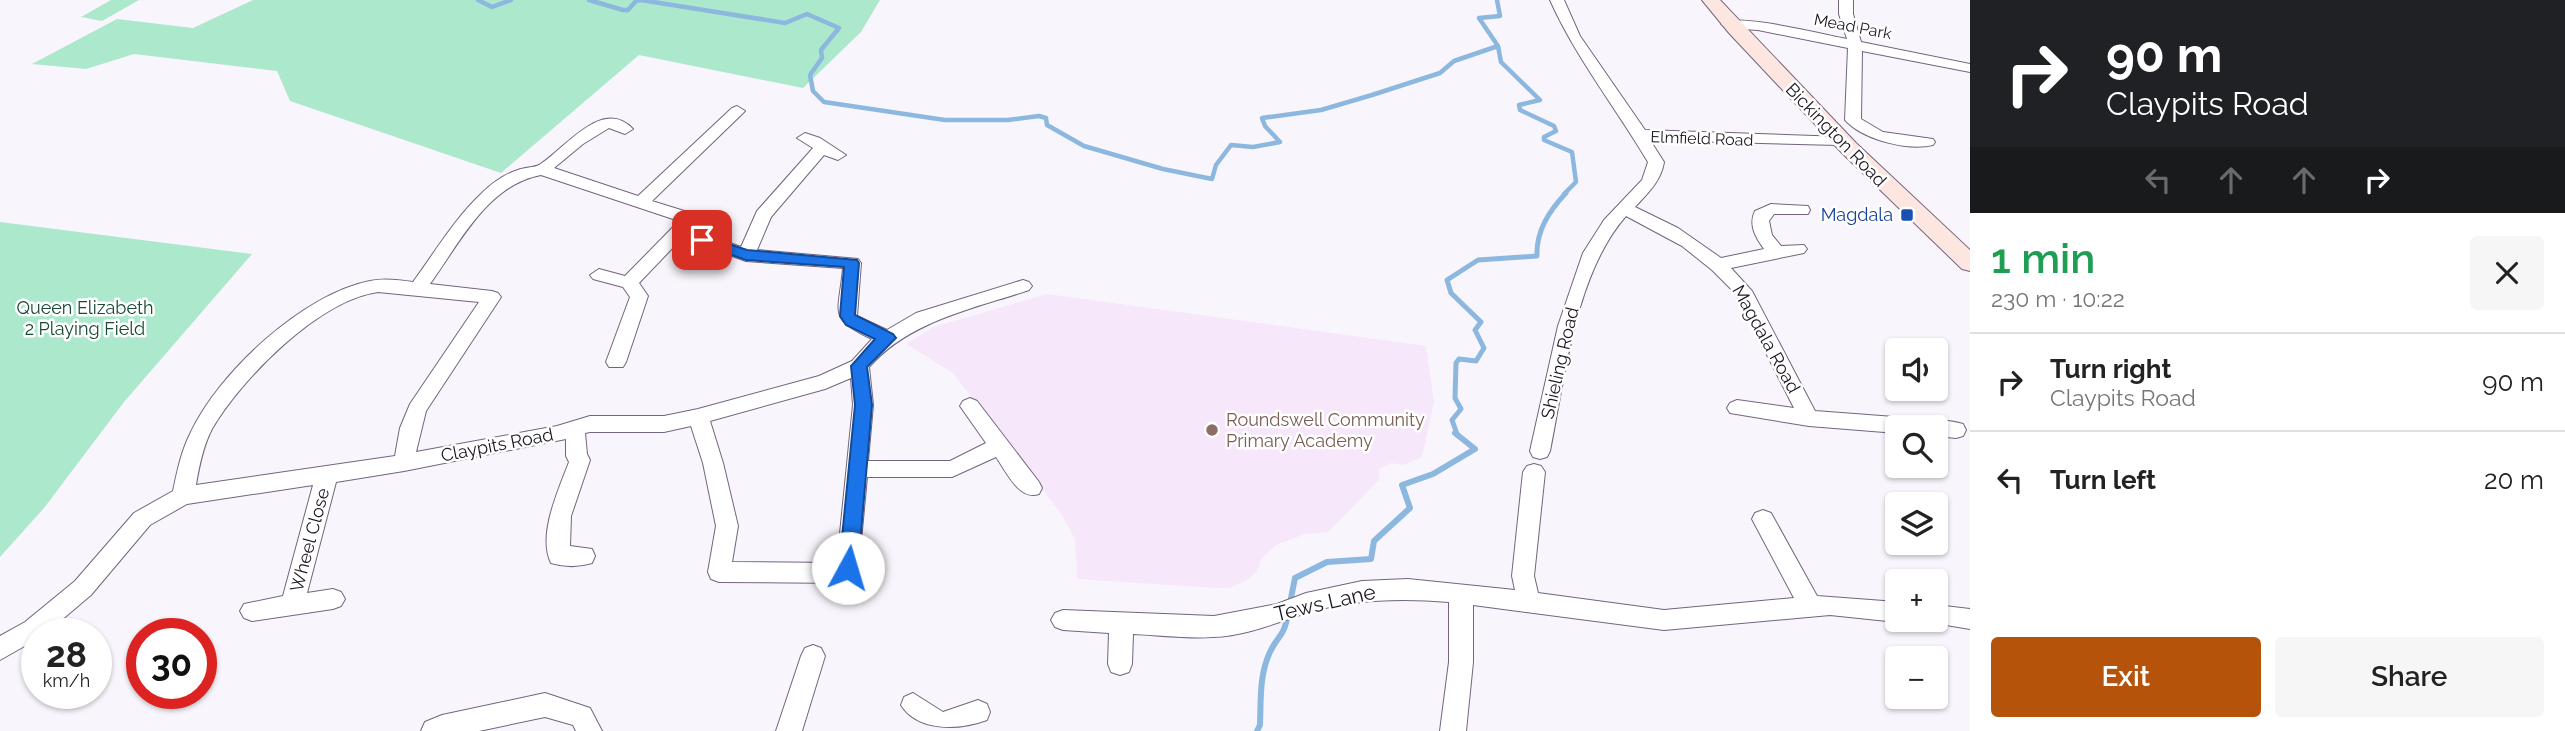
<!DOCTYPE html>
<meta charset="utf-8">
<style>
:root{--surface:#fff;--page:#f6f6f6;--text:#222;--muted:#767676;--line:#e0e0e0;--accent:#b45309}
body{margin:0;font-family:Raleway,sans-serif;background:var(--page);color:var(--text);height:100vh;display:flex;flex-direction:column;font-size:26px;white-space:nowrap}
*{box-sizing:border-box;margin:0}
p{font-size:23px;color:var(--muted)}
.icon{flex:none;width:38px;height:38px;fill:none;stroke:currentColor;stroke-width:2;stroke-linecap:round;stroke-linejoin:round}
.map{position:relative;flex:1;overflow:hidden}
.details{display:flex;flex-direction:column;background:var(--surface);width:595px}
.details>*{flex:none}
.guide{background:#202124;color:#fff;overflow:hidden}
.fabs{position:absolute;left:1885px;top:338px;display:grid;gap:14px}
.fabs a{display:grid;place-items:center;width:63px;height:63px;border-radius:7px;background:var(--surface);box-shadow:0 2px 5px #0004;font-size:35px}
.speed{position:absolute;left:21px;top:618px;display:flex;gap:14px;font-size:35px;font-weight:700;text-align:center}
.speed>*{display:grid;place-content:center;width:91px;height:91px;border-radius:50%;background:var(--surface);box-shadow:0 2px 5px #0004;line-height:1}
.speed small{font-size:18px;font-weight:400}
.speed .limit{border:10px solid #d22;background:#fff;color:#111}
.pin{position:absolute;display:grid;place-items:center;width:60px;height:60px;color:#fff;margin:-30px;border-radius:14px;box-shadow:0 4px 10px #0006}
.me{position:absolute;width:77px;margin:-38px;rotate:6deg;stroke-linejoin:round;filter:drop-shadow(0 0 5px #0008)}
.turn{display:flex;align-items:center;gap:24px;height:147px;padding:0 21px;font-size:32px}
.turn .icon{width:91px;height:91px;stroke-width:2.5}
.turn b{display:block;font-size:49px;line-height:60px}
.lanes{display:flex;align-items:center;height:66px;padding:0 21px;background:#0003;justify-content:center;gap:35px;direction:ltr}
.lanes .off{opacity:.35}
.round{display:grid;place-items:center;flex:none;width:74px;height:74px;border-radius:7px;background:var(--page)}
.overview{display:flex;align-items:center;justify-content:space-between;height:119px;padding:0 21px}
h1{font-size:42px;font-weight:600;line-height:52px;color:#1e9e55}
.cta{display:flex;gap:14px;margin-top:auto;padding:14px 21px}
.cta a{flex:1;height:80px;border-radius:7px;background:var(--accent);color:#fff;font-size:28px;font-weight:600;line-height:80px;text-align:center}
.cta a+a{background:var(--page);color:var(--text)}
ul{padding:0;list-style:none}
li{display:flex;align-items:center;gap:21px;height:98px;padding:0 21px;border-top:2px solid var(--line)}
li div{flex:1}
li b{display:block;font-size:26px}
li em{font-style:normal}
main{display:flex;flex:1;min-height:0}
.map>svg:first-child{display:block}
.education{fill:#f6e7fa}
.green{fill:#ace8cc}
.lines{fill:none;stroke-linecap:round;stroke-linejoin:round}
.stream-far2{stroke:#8cb7df;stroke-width:4.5}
.stream-far1{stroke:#8cb7df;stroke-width:5}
.stream{stroke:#8cb7df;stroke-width:6}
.minor-casing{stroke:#73647f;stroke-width:2}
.secondary-casing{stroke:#73647f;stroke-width:2}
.minor{fill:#fff;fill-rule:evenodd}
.secondary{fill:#fde6e0;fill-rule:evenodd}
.route{fill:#1a73e8;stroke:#114b97;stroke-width:2}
.transit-dot{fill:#1a4fb4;stroke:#fff;stroke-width:2.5}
.education-dot{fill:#8d6e63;stroke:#fff;stroke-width:2.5}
.labels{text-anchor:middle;stroke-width:5;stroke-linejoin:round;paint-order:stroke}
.far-street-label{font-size:16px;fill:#1d1722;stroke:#fff}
.street-label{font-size:18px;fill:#1d1722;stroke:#fff}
.transit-label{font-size:18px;fill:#164399;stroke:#fff;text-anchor:end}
.park-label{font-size:18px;fill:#184936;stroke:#fff}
.education-label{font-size:18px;fill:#785e54;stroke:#fff;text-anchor:start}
.near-street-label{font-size:21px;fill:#1d1722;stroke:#fff}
</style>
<main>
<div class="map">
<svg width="1970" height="731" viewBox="0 0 1970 731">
<rect width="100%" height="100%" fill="#f9f5fc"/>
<!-- education -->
<path class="education" d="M1047,294L1426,346L1434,402L1422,457L1403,465L1391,463L1379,469L1380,479L1328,532L1305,534L1276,545L1262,558L1257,571L1246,581L1229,588H1215L1077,579L1075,539L1062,515L953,373L906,344L934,327Z"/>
<!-- green -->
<path class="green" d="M111,0H139L102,21L81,17Z
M253,0H880L861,32L803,88L639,55L501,173L290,101L277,71L134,54L86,69L32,64L117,19L193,28Z
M0,222L252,254L124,402L44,508L0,557Z"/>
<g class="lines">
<!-- stream-far2 -->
<path class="stream-far2" d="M478,0L492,7L511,0
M589,0L623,10H628L636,1L641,0L785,23L807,14L839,28L821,50L822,58L810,75L813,91L824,102L945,120H1008L1039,116L1046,118L1047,125L1084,146L1163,169L1212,179L1216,165L1231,145L1253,147L1280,142L1265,126L1262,118L1321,110L1372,95L1440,73L1454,61L1498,46
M1497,0L1500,16L1479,18L1498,46L1501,62L1540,100L1519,105L1520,110L1554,126L1556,131L1544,137V140L1572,152L1576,182L1564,194"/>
<!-- stream-far1 -->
<path class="stream-far1" d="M1457,434L1452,420L1461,409L1455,398L1456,363L1459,359L1476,361L1484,348L1475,330L1481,322L1451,293L1447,280L1478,260L1537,256C1536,231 1549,211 1566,193"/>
<!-- stream -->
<path class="stream" d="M1290,603L1295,578L1327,562L1371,559L1374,541L1410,508L1402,485L1433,474L1475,449L1455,433
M1257,731L1260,725C1261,701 1259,675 1270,652C1279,633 1284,638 1288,613"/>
<defs>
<path id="minor" d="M1550,0H1564L1580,36L1645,130L1844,137L1847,140L1844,143L1839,145L1650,140L1664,162C1661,181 1648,193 1635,207L1678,228L1721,258L1764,249C1756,238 1748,225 1755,211L1771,204L1808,206L1810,210L1808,214H1774L1769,221L1772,235L1781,246L1804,245L1807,249L1804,253L1731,268L1752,291L1815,411L1921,419L1929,423C1940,419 1952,421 1963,424L1966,430L1963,436L1956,438L1936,436V427H1897V433L1809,426L1730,413L1727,408L1730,403L1737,400L1794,408L1736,294L1712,270L1682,246L1626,216C1575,274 1565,377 1550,451L1547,457L1540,459L1533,457L1530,451L1558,326L1583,253L1604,220L1642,180L1648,162C1616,108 1576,58 1550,0Z
M1839,0H1853V14L1861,42L1970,64V72L1862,51L1861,119L1883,132L1933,139L1935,142L1933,145C1908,151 1866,140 1848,123L1845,120L1848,48L1758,30L1728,28L1721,24C1735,12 1825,35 1847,39L1839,14Z
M737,106L745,111L742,114L652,201L697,215L699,219L691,229L741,247L757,211L813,148L797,138L805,133L820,138L846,155L838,160L824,155L771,217L757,250L858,259L861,263L857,316L887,330L916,313L1023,280L1029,282L1032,286L1029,290C973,309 909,321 869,367L873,405L868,461H950L986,443L960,406L963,401L970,398L977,401L1039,482L1042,488L1039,494C1019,501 1006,471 996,457L952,477H867L858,573L855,580L847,583L719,582L711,579L708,572L716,526L703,463L691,426L664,432H590L585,433L587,454L590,460L571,516L570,546L592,549L595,556L592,563C579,567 564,567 551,563C537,535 559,489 569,462L566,456V439L404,471L336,482L307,593L333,589L341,592L345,599L341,606L333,609L252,621L244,618L240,611L244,604L283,596L313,485L187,504L150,525L91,595L45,634H37V639L0,660V636L25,622L75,581L134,513L173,491C177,472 181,452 190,434C218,373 303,294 370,281C384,278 399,280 413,282C435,252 455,218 482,193C492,183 505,174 518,170C525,167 533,168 539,165C564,150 602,96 633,129L625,134L609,128L583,144L554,168L638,196L732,108ZM541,175L679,221L625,276L599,269L590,275L593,279L623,287L630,297L606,362L609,367H623L626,362L648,296L639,283L682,238L746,261L843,268C839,314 827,318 872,339L852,361L819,376L698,409L664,416H590L557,426L416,452L426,411L501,297L498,293L492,291L430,284C459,244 487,185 541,175ZM378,292L479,302L410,404L400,428L395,456L196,485C199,467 203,446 212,429C241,379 319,300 378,292ZM851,378L853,405L837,563L732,562L738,526L723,463L710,421L825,389Z
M1534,464L1541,466L1545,472L1534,576L1538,593L1664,610L1794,598L1752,519L1755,513L1763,510L1771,513L1817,596L1897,602V620H1905L1897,622L1830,615L1664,630L1473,605V662L1466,731H1440L1449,662V602C1401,598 1353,599 1306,613C1276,623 1245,636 1213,637C1187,639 1159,635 1133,634L1132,664L1129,672L1120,675L1111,672L1108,664L1109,633L1063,630L1055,627L1051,620L1055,613L1063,610L1214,616L1277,604L1306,593L1362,581L1408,579L1515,590L1512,576L1523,472L1527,466Z
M1936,605L1970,609V629L1928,622L1926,620H1936Z
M813,645L821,648L825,656L802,731H776L801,656L805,648Z
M545,693L590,708L602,731H576L573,725L545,717L479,731H421L425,722L442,715Z
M913,693L943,712L978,700L987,704L990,712L987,720C957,731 917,731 901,705L904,697Z"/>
<path id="secondary" d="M1702,0H1720L1856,143L1970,250V271L1962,269L1841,152L1729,33Z"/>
</defs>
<!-- minor casing -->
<use href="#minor" class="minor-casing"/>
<!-- secondary casing -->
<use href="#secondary" class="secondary-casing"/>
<!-- minor -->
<use href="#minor" class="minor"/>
<!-- secondary -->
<use href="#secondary" class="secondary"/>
</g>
<!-- route -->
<path class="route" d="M702,235L747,250L857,260L859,263L855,315L893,334L896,338L867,367L872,405L858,568L855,573L848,576L842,573L839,568L855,405L851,366L875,339L846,325L840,316L844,267L746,260L697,243V237Z"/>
<!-- markers -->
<rect class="transit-dot" x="1900" y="208" width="14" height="14" rx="3.5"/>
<circle class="education-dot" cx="1212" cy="430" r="7"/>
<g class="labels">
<!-- far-street labels -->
<g class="far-street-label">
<text transform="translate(1853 26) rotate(11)" y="6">Mead Park</text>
<text transform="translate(1702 138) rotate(2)" y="6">Elmfield Road</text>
</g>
<!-- street labels -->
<g class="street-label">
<text transform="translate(1836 135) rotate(46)" y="6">Bickington Road</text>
<text transform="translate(1766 339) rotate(61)" y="6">Magdala Road</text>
<text transform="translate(1560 363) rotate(-77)" y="6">Shieling Road</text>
<text transform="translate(497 445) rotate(-11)" y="6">Claypits Road</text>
<text transform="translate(310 540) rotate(-75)" y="6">Wheel Close</text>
</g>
<!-- transit labels -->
<g class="transit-label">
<text x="1893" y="221">Magdala</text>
</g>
<!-- park labels -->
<g class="park-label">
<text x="85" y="314">Queen Elizabeth<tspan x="85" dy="21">2 Playing Field</tspan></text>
</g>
<!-- education labels -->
<g class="education-label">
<text x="1226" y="426">Roundswell Community<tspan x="1226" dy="21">Primary Academy</tspan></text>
</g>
<!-- near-street labels -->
<g class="near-street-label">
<text transform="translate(1325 603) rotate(-13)" y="7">Tews Lane</text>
</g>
</g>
</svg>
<div class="fabs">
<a><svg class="icon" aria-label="sound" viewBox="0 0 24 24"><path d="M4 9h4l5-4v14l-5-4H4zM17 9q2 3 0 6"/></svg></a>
<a><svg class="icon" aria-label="search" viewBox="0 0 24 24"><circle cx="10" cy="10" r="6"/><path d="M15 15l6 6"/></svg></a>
<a><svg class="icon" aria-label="layers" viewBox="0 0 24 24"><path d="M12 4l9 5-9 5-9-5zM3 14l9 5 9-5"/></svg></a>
<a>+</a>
<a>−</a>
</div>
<div class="speed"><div>28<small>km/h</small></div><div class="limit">30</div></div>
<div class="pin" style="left:702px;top:240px;background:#d93025"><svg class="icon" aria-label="arrive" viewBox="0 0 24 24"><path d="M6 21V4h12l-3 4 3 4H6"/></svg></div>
<svg class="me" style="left:848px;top:568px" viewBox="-20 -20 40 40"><circle r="19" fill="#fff"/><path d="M0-13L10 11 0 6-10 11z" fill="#1a73e8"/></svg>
</div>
<section class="details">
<div class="guide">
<div class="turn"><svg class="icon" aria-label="right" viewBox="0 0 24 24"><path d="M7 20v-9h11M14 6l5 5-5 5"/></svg><div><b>90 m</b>Claypits Road</div></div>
<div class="lanes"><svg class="icon off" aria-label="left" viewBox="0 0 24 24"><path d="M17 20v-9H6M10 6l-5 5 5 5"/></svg><svg class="icon off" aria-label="ahead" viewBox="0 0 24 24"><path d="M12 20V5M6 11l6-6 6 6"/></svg><svg class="icon off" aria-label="ahead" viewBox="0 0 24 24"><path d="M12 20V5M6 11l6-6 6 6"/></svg><svg class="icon" aria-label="right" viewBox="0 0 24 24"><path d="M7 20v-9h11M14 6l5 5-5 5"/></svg></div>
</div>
<div class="overview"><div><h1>1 min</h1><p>230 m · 10:22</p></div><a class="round"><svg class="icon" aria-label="close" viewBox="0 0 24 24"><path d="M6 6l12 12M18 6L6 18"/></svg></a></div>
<ul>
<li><svg class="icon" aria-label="right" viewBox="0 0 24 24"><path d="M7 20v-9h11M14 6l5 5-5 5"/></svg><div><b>Turn right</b><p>Claypits Road</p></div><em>90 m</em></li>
<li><svg class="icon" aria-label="left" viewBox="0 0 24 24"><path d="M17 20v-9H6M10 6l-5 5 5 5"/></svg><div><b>Turn left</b></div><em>20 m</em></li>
</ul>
<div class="cta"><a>Exit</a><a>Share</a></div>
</section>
</main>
